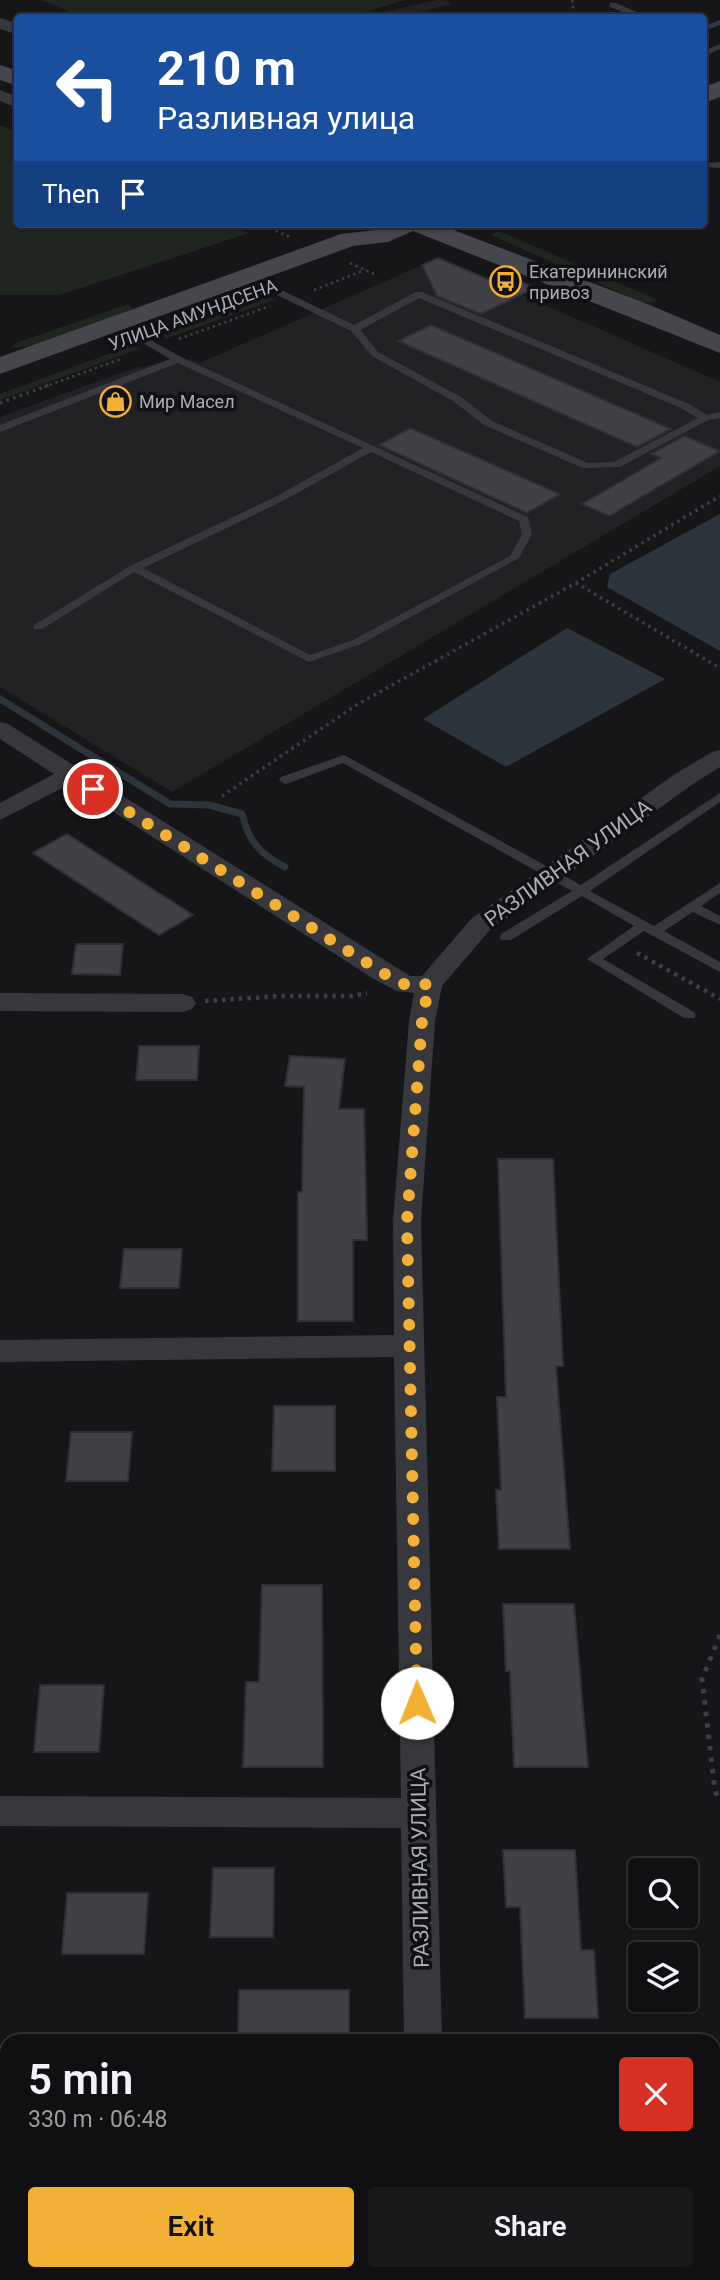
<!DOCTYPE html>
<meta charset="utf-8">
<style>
:root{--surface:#101012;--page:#19191b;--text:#f1f3f6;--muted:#9c9d9f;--line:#303032;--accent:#f2b134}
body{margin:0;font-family:Roboto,sans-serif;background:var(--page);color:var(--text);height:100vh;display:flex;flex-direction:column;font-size:26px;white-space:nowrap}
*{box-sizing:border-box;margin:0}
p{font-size:23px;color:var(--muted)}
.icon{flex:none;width:38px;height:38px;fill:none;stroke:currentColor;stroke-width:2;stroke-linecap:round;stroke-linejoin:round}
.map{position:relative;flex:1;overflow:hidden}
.sheet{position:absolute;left:0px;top:2034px;width:721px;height:247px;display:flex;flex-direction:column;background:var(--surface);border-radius:21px 21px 0 0;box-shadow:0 2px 5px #0004,0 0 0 2px var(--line)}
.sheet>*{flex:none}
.hud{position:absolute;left:14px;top:14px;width:693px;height:214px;border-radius:7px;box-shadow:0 2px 5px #0004,0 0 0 2px var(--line);background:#1a4fa0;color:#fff;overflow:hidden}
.buttons{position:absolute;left:628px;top:1858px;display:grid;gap:14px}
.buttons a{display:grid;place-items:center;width:70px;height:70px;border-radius:7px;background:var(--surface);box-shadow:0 2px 5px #0004,0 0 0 2px var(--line);font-size:35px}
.pin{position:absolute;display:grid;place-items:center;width:60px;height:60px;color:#fff;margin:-30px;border:4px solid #fff;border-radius:50%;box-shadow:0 2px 7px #0007}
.me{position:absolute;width:77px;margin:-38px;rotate:359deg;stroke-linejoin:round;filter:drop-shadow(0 0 5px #0008)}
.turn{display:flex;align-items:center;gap:24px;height:147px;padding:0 28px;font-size:32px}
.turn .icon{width:91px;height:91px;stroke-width:2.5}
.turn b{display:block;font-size:49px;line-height:60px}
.then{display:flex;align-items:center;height:66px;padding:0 28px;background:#0003;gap:14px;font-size:26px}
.round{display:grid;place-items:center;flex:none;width:74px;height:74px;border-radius:7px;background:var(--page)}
.overview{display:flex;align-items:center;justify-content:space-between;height:119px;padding:0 28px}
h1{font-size:42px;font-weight:600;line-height:52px}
.action{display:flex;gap:14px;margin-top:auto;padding:14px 28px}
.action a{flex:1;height:80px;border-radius:7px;background:var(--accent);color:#111;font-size:28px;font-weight:600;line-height:80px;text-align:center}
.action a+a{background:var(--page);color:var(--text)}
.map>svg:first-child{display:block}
.built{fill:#222225}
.green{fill:#1e261f}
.water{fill:#2c353c}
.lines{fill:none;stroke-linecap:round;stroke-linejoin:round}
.stream{stroke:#2c353c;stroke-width:7}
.building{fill:#404145;stroke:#303034;stroke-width:2}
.path-far3{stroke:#3d3f44;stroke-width:2.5;stroke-dasharray:2.5 3.5;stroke-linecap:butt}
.path-far2{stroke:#3d3f44;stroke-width:3.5;stroke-dasharray:2.5 4.5;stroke-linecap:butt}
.path-far1{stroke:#3d3f44;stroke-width:4.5;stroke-dasharray:3.5 5;stroke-linecap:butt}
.path{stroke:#3d3f44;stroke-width:5;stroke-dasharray:4.5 7;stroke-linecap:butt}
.lane{fill:#37383d;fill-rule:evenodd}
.street{fill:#37383d;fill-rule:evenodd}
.secondary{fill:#45474d;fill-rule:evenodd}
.route{stroke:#f2b134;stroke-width:12;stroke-dasharray:0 21.6}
.labels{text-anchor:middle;stroke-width:7;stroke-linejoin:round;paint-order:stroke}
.far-poi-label{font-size:18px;fill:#a8adb8;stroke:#111113;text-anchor:start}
.far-street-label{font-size:18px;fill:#a8adb8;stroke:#111113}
.street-label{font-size:21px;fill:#a8adb8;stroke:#111113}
</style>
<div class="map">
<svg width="720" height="2280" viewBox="0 0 720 2280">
<rect width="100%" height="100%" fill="#161618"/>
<!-- built -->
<path class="built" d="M437,0H446L453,4L399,17H359Z
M438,258L720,382V466L172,792L0,687V417L134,368L190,359L200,363Z"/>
<!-- green -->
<path class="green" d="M41,0H405L349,17L85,18Z
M0,125L17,132L18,224H229L249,233L60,295H0Z
M499,231L658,300L653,303L641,302L491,235Z
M264,297L277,299L165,339L164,336L168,332Z
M128,304L133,308C113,318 30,353 11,347L16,343Z
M130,346L142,348L0,400V394Z"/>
<!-- water -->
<path class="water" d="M720,514V651L607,587L610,574Z
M567,628L665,679L506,767L423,719Z"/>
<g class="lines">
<!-- stream -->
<path class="stream" d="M0,699L170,804L209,805L242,814C249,842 260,854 285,867"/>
</g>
<!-- building -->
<path class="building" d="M438,258L487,279L502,273L535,288L481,314L437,296L422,265Z
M431,325L671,429L637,447L398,341Z
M410,428L560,494L527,513L379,445Z
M684,436L720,451L609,516L582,504L661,458L651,454Z
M67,834L193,915L159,935L33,853Z
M76,944H123L120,975L72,974Z
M139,1046H199L197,1080H136Z
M290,1056L345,1059L339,1109H364L367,1240H353V1321H298V1192H302L304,1087L285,1086Z
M498,1159H553L563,1366H556L570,1549H499L496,1490H501L497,1397H506Z
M124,1249H182L179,1288H120Z
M274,1406H335V1471H272Z
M71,1432H132L128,1481H66Z
M262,1585H322L323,1767H243L246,1682H259Z
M503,1604H574L588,1767H514L510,1671H506Z
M40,1685H104L99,1752H34Z
M503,1850H575L581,1950H594L598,2018H525L520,1907H506Z
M213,1868H274L273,1937H210Z
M67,1893H148L144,1954H62Z
M239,1990H349V2040H238Z"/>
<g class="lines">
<!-- path-far3 -->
<path class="path-far3" d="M572,0L575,18
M259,224L290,237
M350,263L374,274
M314,290L365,270
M179,339L270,306
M44,387L121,359"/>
<!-- path-far2 -->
<path class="path-far2" d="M0,403L49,385
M576,583L720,668
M222,796L358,704L576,583L720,496"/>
<!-- path-far1 -->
<path class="path-far1" d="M637,953L720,999
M205,1001L281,996H352L367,993"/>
<!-- path -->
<path class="path" d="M720,1635L702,1679L715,1791L720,1801"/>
<!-- lane -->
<path class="lane" d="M610,3H616L650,18H638L610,7Z
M720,20V25L704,31V26Z
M720,44V49L704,56V51Z
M720,162V168L704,167V163Z
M267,286H273L354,325L416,292H422L689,404L707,415L720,412V418L708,420L620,467L583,468L484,425L453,401L372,356L351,331L267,290ZM419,298L681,408L698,418L614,462L588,463L492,421L461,397L378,352L360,330Z
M136,332L181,357L528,517L532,534L519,558L361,644L309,662L134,572L42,629H34V625L130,566L275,497L363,448L178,363L0,432V425L170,359L133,337L131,335ZM371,452L519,521L522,534L510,556L353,640L310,655L143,568L283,501Z
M344,755L581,885L720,793V802L590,891L654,926L720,883V893L701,906L720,916V925L693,912L664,931L720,962V972L644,931L603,959L694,1012L696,1015L694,1018H684L587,959L634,926L582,896L511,940H501L500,937L501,934L572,891L343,763L289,783L285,784L279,780L281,777Z"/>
<!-- street -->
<path class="street" d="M0,18L18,24V35L0,29Z
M0,90L18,97V108L0,101Z
M0,722L8,724L410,976H422L471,919L675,774L712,752L720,750V767L693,784L489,931L442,986L435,1021L421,1221L442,2040H404L401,1828L0,1826V1796L401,1798L394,1357L0,1362V1340L394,1335L393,1221L409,1021L414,993L397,991L374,979L70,784L0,820V803L54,774L0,739Z
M0,993L183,994L192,997L196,1003L192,1009L183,1012L0,1011Z
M406,2273H446V2280H406Z"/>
<!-- secondary -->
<path class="secondary" d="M0,65L18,71V86L0,80Z
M720,81V97L704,103V87Z
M388,224H438L650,305L720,335V353L413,231L388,242L353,246L0,374V357L341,234L375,230Z"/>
</g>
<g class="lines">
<!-- route -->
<path class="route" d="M93,789L383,973L406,985L429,984L422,1021L407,1221L417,1703"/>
</g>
<!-- icons -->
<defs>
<symbol id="bus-ring" viewBox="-11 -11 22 22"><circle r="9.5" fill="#111113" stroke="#f2b134" stroke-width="1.5"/><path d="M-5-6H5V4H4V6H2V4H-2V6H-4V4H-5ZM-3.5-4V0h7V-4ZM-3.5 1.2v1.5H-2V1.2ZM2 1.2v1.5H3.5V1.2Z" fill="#f2b134"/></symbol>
<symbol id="shop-ring" viewBox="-11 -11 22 22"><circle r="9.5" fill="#111113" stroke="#f2b134" stroke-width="1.5"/><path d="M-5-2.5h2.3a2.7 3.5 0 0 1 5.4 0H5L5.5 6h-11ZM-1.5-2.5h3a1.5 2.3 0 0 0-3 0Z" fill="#f2b134"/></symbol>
</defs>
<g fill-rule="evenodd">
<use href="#bus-ring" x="488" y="264" width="35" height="35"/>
<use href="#shop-ring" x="98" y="384" width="35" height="35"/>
</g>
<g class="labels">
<!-- far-poi labels -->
<g class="far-poi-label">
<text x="529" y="278">Екатерининский<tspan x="529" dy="21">привоз</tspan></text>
<text x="139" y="408">Мир Масел</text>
</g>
<!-- far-street labels -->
<g class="far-street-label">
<text transform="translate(193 315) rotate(-20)" y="6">УЛИЦА АМУНДСЕНА</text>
</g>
<!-- street labels -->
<g class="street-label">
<text transform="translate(568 863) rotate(-36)" y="7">РАЗЛИВНАЯ УЛИЦА</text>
<text transform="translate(420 1868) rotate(-91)" y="7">РАЗЛИВНАЯ УЛИЦА</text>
</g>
</g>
</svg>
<div class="buttons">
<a><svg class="icon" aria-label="search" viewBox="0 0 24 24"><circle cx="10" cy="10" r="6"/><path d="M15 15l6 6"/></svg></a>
<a><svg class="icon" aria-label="layers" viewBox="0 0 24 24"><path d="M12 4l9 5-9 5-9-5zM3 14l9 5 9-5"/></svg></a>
</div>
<div class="pin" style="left:93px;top:789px;background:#d93025"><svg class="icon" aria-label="arrive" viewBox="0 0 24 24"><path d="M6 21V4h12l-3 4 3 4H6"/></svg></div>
<svg class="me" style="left:417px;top:1703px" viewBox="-20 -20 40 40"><circle r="19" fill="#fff"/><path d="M0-13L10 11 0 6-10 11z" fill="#f2b134"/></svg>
<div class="hud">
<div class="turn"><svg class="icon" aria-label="left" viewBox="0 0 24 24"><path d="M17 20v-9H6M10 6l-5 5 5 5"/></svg><div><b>210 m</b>Разливная улица</div></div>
<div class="then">Then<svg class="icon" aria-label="arrive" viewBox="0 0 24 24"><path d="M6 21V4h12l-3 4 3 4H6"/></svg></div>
</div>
<section class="sheet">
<div class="overview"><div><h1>5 min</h1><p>330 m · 06:48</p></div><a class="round" style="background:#d93025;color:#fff"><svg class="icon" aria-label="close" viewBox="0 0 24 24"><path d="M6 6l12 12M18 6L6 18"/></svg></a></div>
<div class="action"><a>Exit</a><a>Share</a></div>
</section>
</div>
